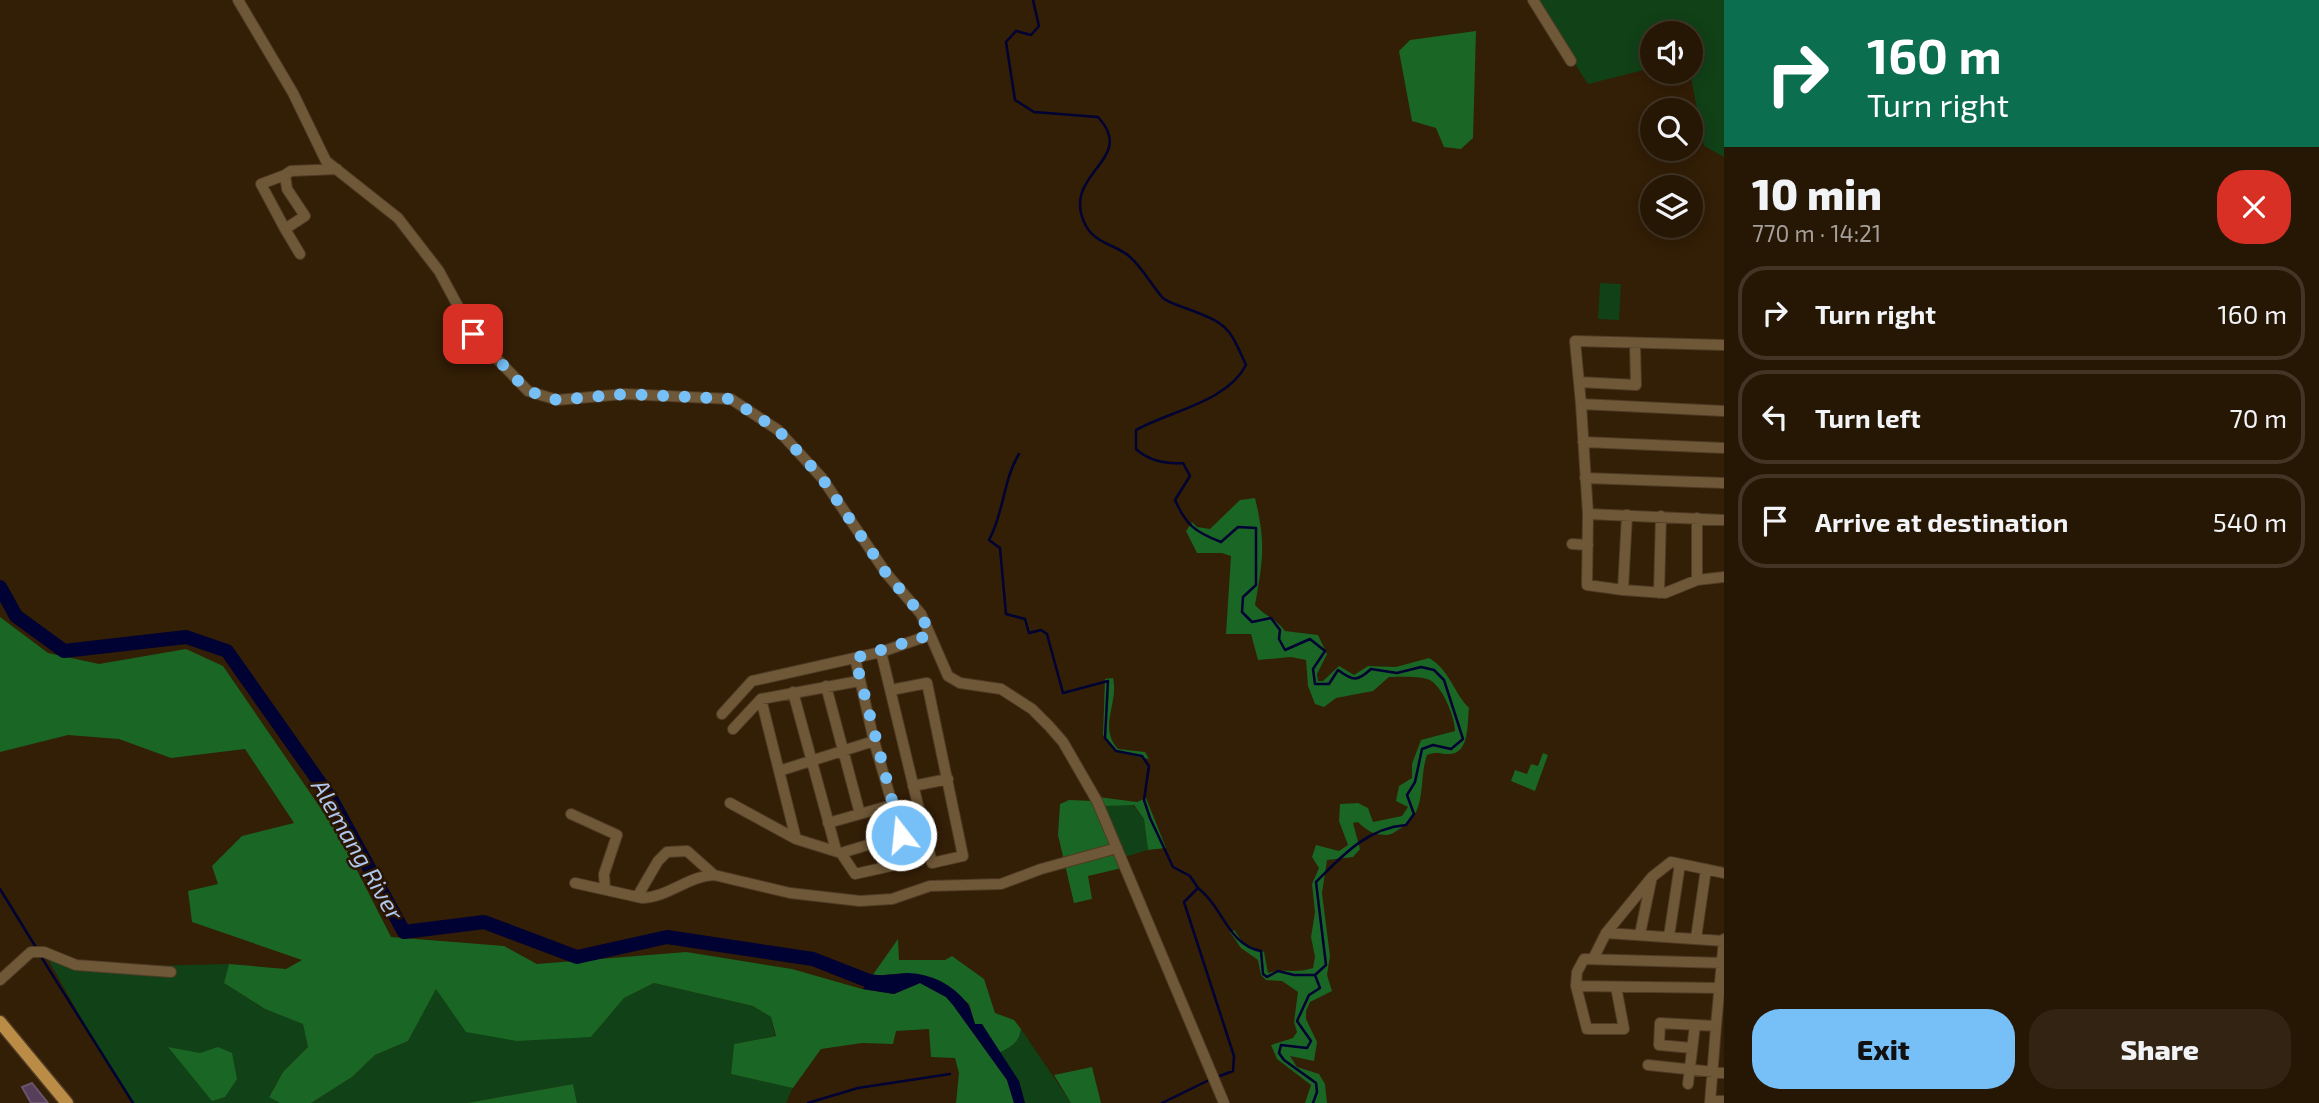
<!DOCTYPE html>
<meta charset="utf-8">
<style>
:root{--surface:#261604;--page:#322313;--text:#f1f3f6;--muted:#a49f9a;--line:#423526;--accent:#77c0f7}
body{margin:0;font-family:"Exo 2",sans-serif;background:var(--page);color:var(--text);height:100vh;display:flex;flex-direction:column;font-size:26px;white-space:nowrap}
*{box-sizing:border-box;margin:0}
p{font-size:23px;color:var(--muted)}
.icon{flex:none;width:38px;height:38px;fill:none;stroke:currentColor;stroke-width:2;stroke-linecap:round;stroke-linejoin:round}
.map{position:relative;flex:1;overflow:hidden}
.drawer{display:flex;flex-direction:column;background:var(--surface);width:595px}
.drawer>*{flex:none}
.top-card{background:#0b6e4f;color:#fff;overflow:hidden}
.fabs{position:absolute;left:1640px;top:21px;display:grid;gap:14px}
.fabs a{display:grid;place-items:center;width:63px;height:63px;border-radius:50%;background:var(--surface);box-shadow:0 4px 18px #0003,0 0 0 2px var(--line);font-size:35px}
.pin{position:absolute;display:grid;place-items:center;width:60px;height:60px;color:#fff;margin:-30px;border-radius:14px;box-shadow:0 4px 10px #0006}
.me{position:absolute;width:77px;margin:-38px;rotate:344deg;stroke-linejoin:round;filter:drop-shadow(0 0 5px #0008)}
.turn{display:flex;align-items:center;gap:24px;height:147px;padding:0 28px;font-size:32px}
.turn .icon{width:91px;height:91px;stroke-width:2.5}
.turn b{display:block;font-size:49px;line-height:60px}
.round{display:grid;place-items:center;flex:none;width:74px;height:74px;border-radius:28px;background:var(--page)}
.overview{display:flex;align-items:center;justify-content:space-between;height:119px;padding:0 28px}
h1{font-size:42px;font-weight:800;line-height:52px}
.cta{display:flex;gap:14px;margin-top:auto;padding:14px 28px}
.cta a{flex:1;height:80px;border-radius:28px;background:var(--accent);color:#111;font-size:28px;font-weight:800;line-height:80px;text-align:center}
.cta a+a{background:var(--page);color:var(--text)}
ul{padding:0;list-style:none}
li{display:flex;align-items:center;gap:21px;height:94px;margin:0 14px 10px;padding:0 14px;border:4px solid var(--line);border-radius:28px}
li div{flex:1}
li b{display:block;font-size:26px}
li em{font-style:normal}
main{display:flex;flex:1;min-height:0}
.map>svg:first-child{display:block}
.green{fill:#114117}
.forest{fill:#1a6624}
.water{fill:#000233}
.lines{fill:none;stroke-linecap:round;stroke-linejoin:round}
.stream{stroke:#000233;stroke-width:2.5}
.river{stroke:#000233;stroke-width:14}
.building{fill:#563f58;stroke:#6b546d;stroke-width:2}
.minor-casing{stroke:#4f3b25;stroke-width:12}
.major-casing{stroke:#4f3b25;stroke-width:15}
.minor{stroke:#6f5838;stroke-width:10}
.major{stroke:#bb8c45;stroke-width:12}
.route{stroke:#77c0f7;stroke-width:12;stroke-dasharray:0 21.6}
.labels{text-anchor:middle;stroke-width:5;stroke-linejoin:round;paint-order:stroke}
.water-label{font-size:24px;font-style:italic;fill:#afc7ef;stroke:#291500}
</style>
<main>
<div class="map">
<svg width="1724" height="1103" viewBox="0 0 1724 1103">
<rect width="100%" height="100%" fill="#331e06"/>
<!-- green -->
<path class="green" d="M1533,0H1724V157L1704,146L1690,72V33H1652V68L1588,84Z
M1600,283L1621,284L1619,320L1598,319Z
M1121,804L1133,805L1144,819L1148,850L1124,857L1103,806Z
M44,952L103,967L229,964L224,983L265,1009L303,1023L308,1047L283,1072L269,1096L280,1103H133L102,1056Z
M654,983L753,1006L771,1017L775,1036L734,1044L731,1074L793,1087L786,1103H577L573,1084L467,1103H311L352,1077L375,1055L408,1041L436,988L591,1037L624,998Z
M1021,1029L1071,1103H1025L1019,1081L999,1053C1011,1047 1019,1043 1021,1029Z"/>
<!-- forest -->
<path class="forest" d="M1476,31L1473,138L1461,149L1444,147L1436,128L1412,121L1399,51L1410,40Z
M1255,498C1266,543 1263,560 1255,605C1265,616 1276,619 1285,631L1318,635L1327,654L1317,674L1318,681H1323L1339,666L1354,675L1368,666L1396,667L1429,658C1449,669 1454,693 1469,708C1467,723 1470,754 1449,754C1439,754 1437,751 1427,755C1418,781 1428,812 1401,828C1396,831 1393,834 1387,835C1374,835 1367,831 1358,822L1353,823L1360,849L1353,857L1327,860L1322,893L1330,956L1327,975L1332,991L1310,1002L1306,1011V1019L1317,1042L1314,1061L1290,1056L1297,1067L1319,1074L1325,1084L1327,1103H1305L1311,1085L1277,1059L1271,1045L1293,1038L1297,1032L1294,1022L1298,992L1282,981L1266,980L1261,975L1258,960L1241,948L1230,932L1234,930L1244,944L1264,952L1268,973C1284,968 1294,974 1313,968L1315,957L1311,937L1315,912L1312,884L1319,868L1312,857L1316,845L1339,851L1348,845L1339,821L1340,804L1358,803L1368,808L1373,822L1402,816L1408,807L1396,801L1399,786L1412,778V764L1421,740L1455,731C1455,718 1442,683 1427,679C1416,676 1400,677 1389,677L1373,691L1336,698L1324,707L1315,704L1308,686L1306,660L1291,657L1258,660L1251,634H1226L1231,556L1222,553H1197L1186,531L1192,522L1197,527L1210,529L1240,500Z
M0,617L48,653L99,664L186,649L223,666L339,835L391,937L504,946L537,964L686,952L792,969L862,989L894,994L920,983L946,997L953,1005L1007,1080L1014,1103H956L959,1073L955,1058L931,1057L929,1029L896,1031L893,1044L862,1043L821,1049L793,1088L731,1074L734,1044L776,1036L771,1017L753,1006L654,983L624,998L591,1037L517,1041L466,1032L436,989L408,1041L375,1055L352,1077L311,1103H280L269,1097L283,1072L308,1047L303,1024L265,1009L224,983L229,964L286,969L302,960L192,922L188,891L218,884L212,866L242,836L294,823L245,749L171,758L119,739L68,735L0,752Z
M1113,678C1119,703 1098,727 1118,749L1145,752L1149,759L1116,752L1103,735L1105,679Z
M1543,753L1548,755L1535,791L1511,781L1515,770L1527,774L1531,764L1538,766Z
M1098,797L1137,802L1146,798L1166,848L1148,850L1144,819L1134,805L1103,806Z
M1069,800L1094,801L1122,868L1088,876L1092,899L1074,903L1058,835L1060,804Z
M898,939L899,960H945L952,956L984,979L995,1013L1014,1020L1021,1029C1019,1043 1011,1047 999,1053L982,1024H975L969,1004L961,997L908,973L872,976Z
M168,1047L200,1053L218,1047L232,1053L237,1079L225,1097L212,1101Z
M1092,1067L1101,1103H1071L1054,1075Z
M573,1084L577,1103H467Z"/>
<!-- water -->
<path class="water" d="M908,973C932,974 952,984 967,1003C971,1008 972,1017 975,1024H982L1019,1081L1025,1103H1014L1007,1080L953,1005L946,997L920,983L894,994L863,989L872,976Z"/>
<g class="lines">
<!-- stream -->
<path class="stream" d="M1033,0L1039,26L1031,35L1016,31L1006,42L1015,100L1034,112L1098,117C1139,161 1058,173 1086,226C1095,243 1116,245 1129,256C1143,268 1151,285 1163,298C1169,303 1180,306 1188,309C1228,324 1229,327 1246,365C1227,402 1170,411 1136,430V449C1149,461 1166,464 1183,463L1190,476L1175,500C1186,525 1195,532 1221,542L1238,527L1256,528V585L1243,597L1242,612L1252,622L1271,618L1280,630L1279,639L1285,650L1310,639L1325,651L1313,669L1315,684H1329L1338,670C1353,681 1357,682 1371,669L1397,673L1421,667L1434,670L1444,680L1463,739L1451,749L1433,745L1422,749L1415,782L1407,795L1414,814L1406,825C1367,828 1342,856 1316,882L1326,965L1315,975L1320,988L1309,995L1297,1021L1311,1041L1307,1048L1281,1045L1279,1053L1284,1060L1316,1083L1317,1092L1313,1103
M1019,454C1003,480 1004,513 989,540L1000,548L1006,614L1025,619L1029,633L1041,630L1047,634L1063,693L1108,681L1105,738L1116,751L1142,756L1149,766L1144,800L1150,818L1173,867L1190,876L1198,888L1184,902L1234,1056L1233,1071L1217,1077
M1198,888C1223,907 1228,945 1261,951L1263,974L1267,977L1278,971L1294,975H1315
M0,889L37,949
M40,955L133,1103
M808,1103L858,1088L950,1074
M1162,1103L1209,1080"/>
<!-- river -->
<path class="river" d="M0,587L16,616L64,651L186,637L227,651L332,800L404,932L484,922L577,957L667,937L813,959L869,981L884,983"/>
</g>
<!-- building -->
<path class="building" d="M32,1083L48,1103H31L22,1087Z"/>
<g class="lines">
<defs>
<path id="minor" d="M238,0L293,93L326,161L398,218L439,271L473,334L528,391L557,400L625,394L731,399L778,430L822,478L886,573L921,614L948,676L960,683L1001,689L1032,709L1049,726L1063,742L1097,801L1224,1103
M1533,0L1571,61
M285,229L261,184L285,175
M300,254L285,229L305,216L287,189L285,175L291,171L337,169
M1579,382L1636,385L1635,344
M1581,404L1575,341L1724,345
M1583,442L1724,448
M1585,478L1724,483
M1588,514L1724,520
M1627,515L1623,590L1587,585L1588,514L1581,404L1724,411
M1572,544L1588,545
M1697,580V518
M1623,590L1665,593L1697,580L1724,577
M1659,593L1661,516
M881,652L932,863L963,856L927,683L891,690
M826,686L860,814
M793,692L836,850
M761,699L796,839L841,853L855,874L909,862L874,741L855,658
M722,714L752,681L881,652L930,635
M733,729L761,699L859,681
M779,771L874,741
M913,786L948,779
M730,803L796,839
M571,814L617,835L604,874L605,889
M828,823L892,805
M841,853L901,835
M1724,873L1671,862L1652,877L1606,933L1724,941
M575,883L642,898C669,897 688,876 714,875L790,893L860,901L892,899L930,886L1001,884L1041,869L1117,848
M637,897L658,861L667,852L687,851L714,875
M1640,934L1651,881
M1669,936L1680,864
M1696,938L1706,869
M1593,959L1606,933
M0,980L31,952H44L76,965L171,972
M1576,986L1577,972L1584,959L1724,963
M1616,987L1624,1029H1587L1576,986L1720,988L1724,989
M1716,1026L1724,939
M1692,1048L1659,1045L1660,1023L1716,1026L1710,1103
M1648,1065L1724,1073
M1688,1084L1695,1025
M1710,1101H1724"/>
<path id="major" d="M0,1022L67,1103"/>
</defs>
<!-- minor casing -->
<use href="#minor" class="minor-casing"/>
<!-- major casing -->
<use href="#major" class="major-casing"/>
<!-- minor -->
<use href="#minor" class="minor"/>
<!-- major -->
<use href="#major" class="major"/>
</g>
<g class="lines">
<!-- route -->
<path class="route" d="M473,334L528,391L557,400L625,394L731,399L778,430L822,478L886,573L921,614L930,635L855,658L901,835"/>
</g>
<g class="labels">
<!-- water labels -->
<g class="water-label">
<text transform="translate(357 850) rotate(60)" y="8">Alemang River</text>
</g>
</g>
</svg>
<div class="fabs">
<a><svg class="icon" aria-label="sound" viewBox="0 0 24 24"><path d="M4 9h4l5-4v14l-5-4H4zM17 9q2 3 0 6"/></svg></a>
<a><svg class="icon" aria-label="search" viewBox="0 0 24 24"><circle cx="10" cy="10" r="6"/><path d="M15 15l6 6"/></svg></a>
<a><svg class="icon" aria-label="layers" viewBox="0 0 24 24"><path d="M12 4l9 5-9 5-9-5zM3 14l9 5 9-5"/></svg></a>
</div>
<div class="pin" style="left:473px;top:334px;background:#d93025"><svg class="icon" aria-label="arrive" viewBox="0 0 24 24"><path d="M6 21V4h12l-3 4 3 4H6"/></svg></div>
<svg class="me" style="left:901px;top:835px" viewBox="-20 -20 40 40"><circle r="17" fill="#77c0f7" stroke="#fff" stroke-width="3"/><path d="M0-11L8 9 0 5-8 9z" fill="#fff"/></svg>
</div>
<section class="drawer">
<div class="top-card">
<div class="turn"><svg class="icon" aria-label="right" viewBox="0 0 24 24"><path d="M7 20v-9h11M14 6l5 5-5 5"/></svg><div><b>160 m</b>Turn right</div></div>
</div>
<div class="overview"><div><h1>10 min</h1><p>770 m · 14:21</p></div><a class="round" style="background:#d93025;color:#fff"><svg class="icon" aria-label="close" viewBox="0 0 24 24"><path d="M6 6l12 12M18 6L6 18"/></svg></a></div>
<ul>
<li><svg class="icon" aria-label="right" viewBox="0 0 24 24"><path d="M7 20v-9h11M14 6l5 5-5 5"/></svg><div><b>Turn right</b></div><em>160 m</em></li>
<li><svg class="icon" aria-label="left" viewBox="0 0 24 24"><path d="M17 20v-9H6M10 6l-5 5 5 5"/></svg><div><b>Turn left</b></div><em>70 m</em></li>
<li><svg class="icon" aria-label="arrive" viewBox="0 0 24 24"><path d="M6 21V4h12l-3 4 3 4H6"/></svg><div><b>Arrive at destination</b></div><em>540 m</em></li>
</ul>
<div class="cta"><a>Exit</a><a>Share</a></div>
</section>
</main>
